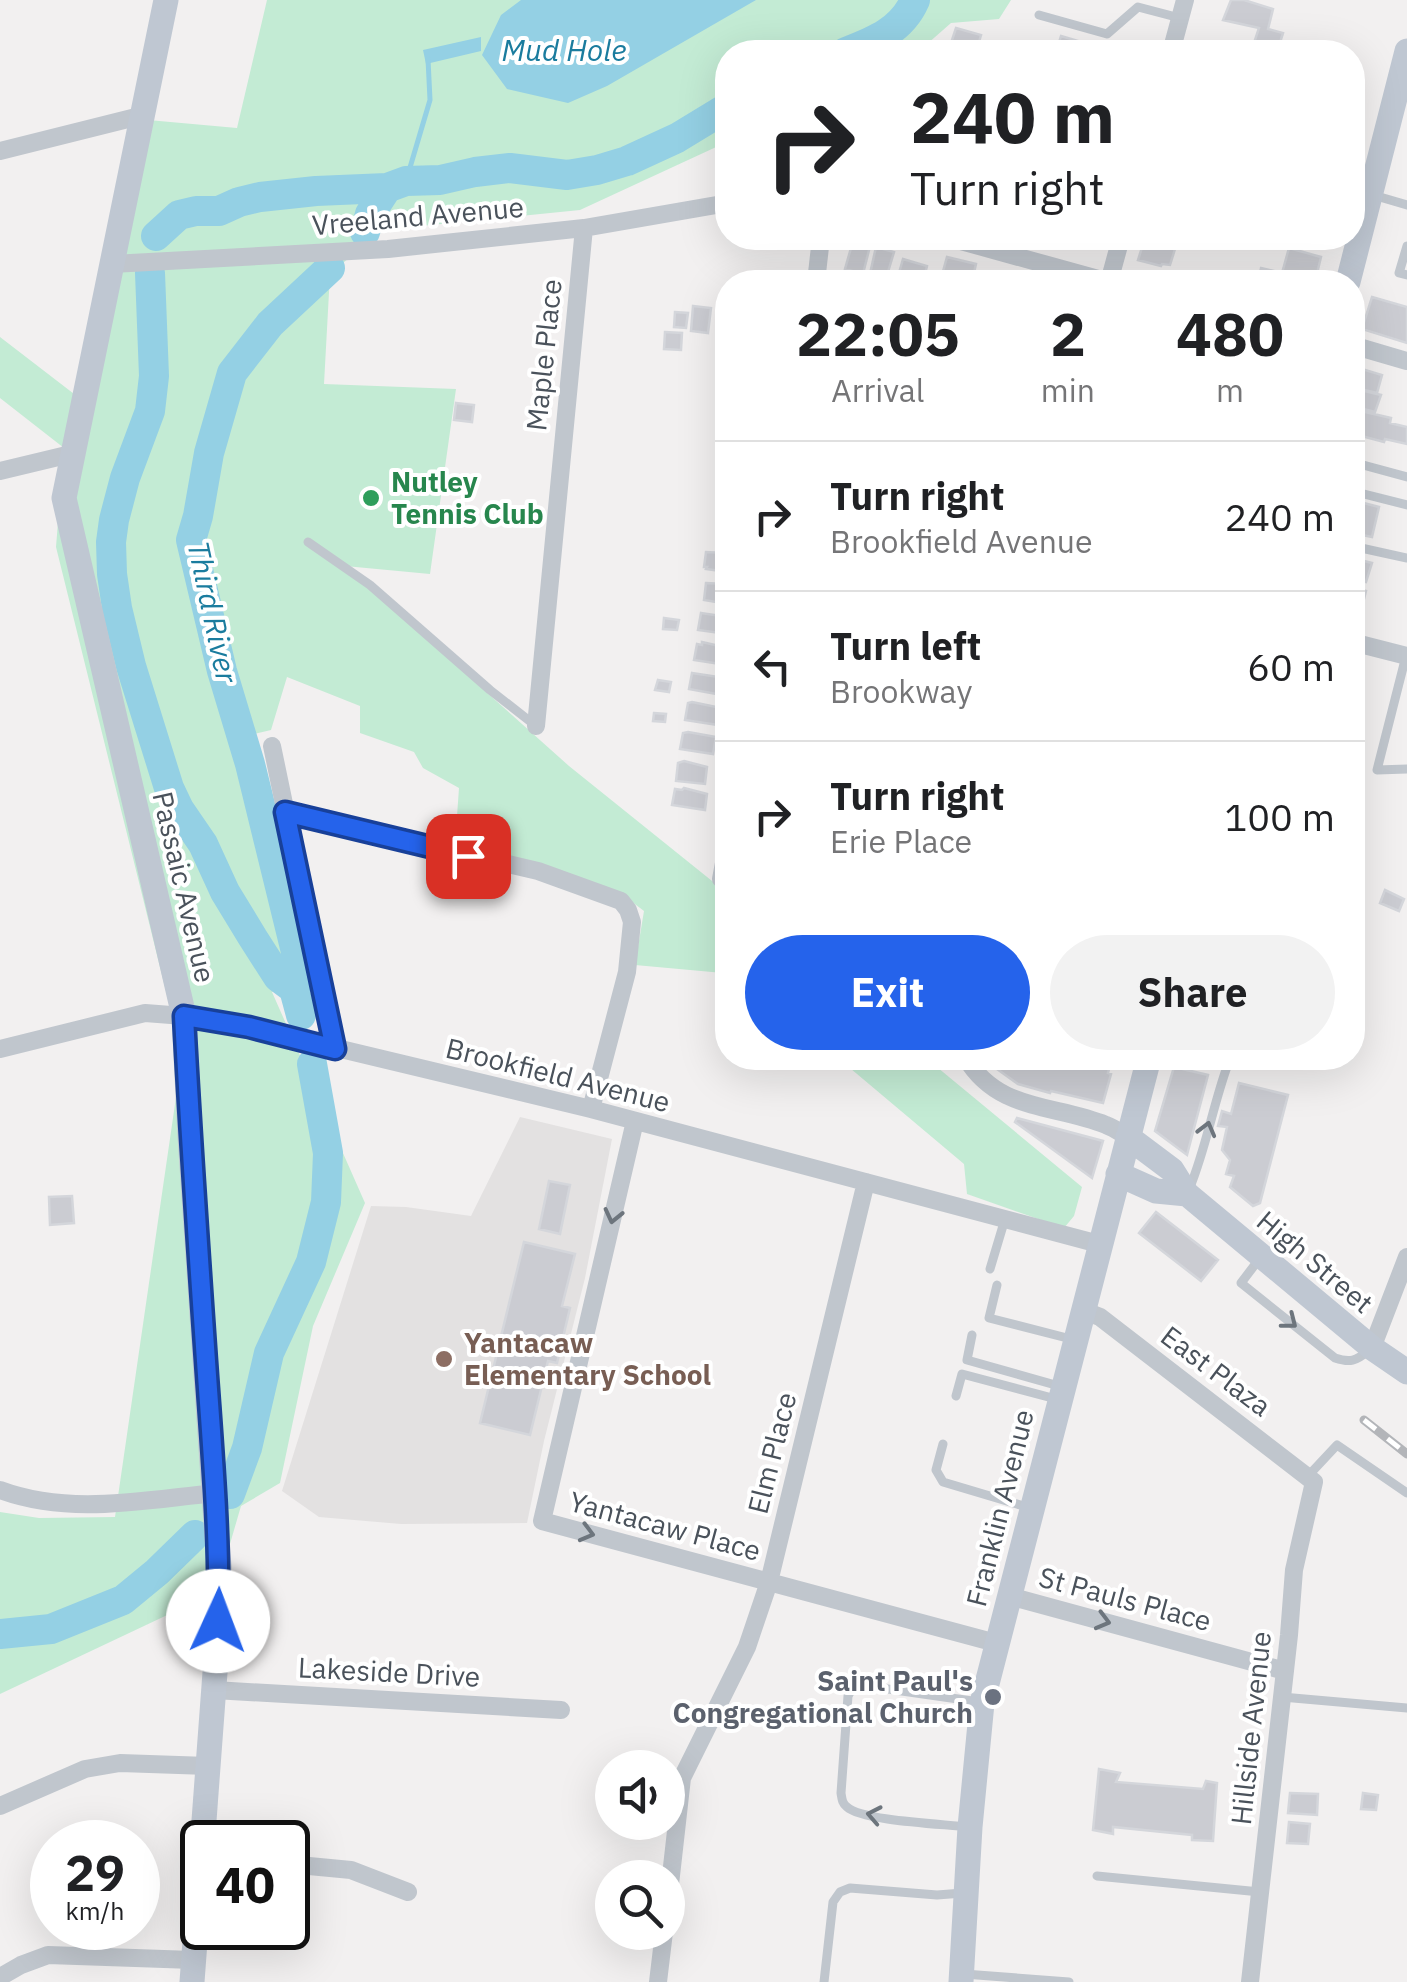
<!DOCTYPE html>
<style>
:root{--surface:#fff;--page:#f2f2f2;--text:#202124;--muted:#757577;--line:#e0e0e0;--accent:#2563eb}
body{margin:0;font-family:"IBM Plex Sans",sans-serif;background:var(--page);color:var(--text);height:100vh;display:flex;flex-direction:column;font-size:38px;white-space:nowrap}
*{box-sizing:border-box;margin:0}
p{font-size:32px;color:var(--muted)}
.icon{flex:none;width:55px;height:55px;fill:none;stroke:currentColor;stroke-width:2;stroke-linecap:round;stroke-linejoin:round}
.map{position:relative;flex:1;overflow:hidden}
.panel{position:absolute;left:715px;top:270px;width:650px;height:800px;display:flex;flex-direction:column;background:var(--surface);border-radius:40px;box-shadow:0 10px 40px #0002}
.panel>*{flex:none}
.top-card{position:absolute;left:715px;top:40px;width:650px;height:210px;border-radius:40px;box-shadow:0 10px 40px #0002;background:#fff;color:var(--text);overflow:hidden}
.fabs{position:absolute;left:595px;top:1750px;display:grid;gap:20px}
.fabs a{display:grid;place-items:center;width:90px;height:90px;border-radius:50%;background:var(--surface);box-shadow:0 10px 40px #0002;font-size:50px}
.speed{position:absolute;left:30px;top:1820px;display:flex;gap:20px;font-size:50px;font-weight:700;text-align:center}
.speed>*{display:grid;place-content:center;width:130px;height:130px;border-radius:50%;background:var(--surface);box-shadow:0 10px 40px #0002;line-height:1}
.speed small{font-size:25px;font-weight:400}
.speed .limit{border:5px solid #111;border-radius:15px;background:#fff;color:#111}
.pin{position:absolute;display:grid;place-items:center;width:85px;height:85px;color:#fff;margin:-42px;border-radius:20px;box-shadow:0 5px 15px #0006}
.me{position:absolute;width:110px;margin:-55px;rotate:2deg;stroke-linejoin:round;filter:drop-shadow(0 0 8px #0008)}
.turn{display:flex;align-items:center;gap:35px;height:210px;padding:0 30px;font-size:45px}
.turn .icon{width:130px;height:130px;stroke-width:2.5}
.turn b{display:block;font-size:70px;line-height:85px}
.eta{display:flex;justify-content:space-evenly;align-items:center;height:170px;text-align:center}
.eta b{font-size:60px;font-weight:700;line-height:70px}
.primary-button{display:flex;gap:20px;margin-top:auto;padding:20px 30px}
.primary-button a{flex:1;height:115px;border-radius:60px;background:var(--accent);color:#fff;font-size:40px;font-weight:700;line-height:115px;text-align:center}
.primary-button a+a{background:var(--page);color:var(--text)}
ul{padding:0;list-style:none}
li{display:flex;align-items:center;gap:30px;height:150px;padding:0 30px;border-top:2px solid var(--line)}
li div{flex:1}
li b{display:block;font-size:38px}
li em{font-style:normal}
.map>svg:first-child{display:block}
.education{fill:#e3e1e1}
.green{fill:#c3ebd4}
.water{fill:#94d0e4}
.lines{fill:none;stroke-linecap:round;stroke-linejoin:round}
.stream{stroke:#94d0e4;stroke-width:5}
.river{stroke:#94d0e4;stroke-width:30}
.building{fill:#cbccd2;stroke:#d4d6db;stroke-width:2.5}
.lane{stroke:#c0c6cd;stroke-width:9}
.street{stroke:#c0c6cd;stroke-width:18}
.secondary{stroke:#bfc7d2;stroke-width:25}
.rail-casing{stroke:#b3b5b9;stroke-width:9}
.rail{stroke:#fff;stroke-width:5;stroke-dasharray:15;stroke-linecap:butt}
.oneway{stroke:#6d757d}
.route-casing{stroke:#184099;stroke-width:25}
.route{stroke:#2563eb;stroke-width:18}
.leisure-dot{fill:#2e9e5b;stroke:#fff;stroke-width:4}
.education-dot{fill:#8d6e63;stroke:#fff;stroke-width:4}
.worship-dot{fill:#6b7280;stroke:#fff;stroke-width:4}
.labels{text-anchor:middle;stroke-width:8;stroke-linejoin:round;paint-order:stroke}
.street-label{font-size:28px;fill:#4a525b;stroke:#fff}
.leisure-label{font-size:28px;font-weight:bold;fill:#27864d;stroke:#fff;text-anchor:start}
.education-label{font-size:28px;font-weight:bold;fill:#785e54;stroke:#fff;text-anchor:start}
.worship-label{font-size:28px;font-weight:bold;fill:#5b616d;stroke:#fff;text-anchor:end}
.water-label{font-size:30px;font-style:italic;fill:#1a7c9e;stroke:#fff}
</style>
<div class="map">
<svg width="1407" height="1982" viewBox="0 0 1407 1982">
<rect width="100%" height="100%" fill="#f2f0f0"/>
<!-- education -->
<path class="education" d="M520,1117L612,1139L585,1278L544,1441L527,1523L401,1524L319,1517L282,1491L371,1206L406,1207L471,1216Z"/>
<!-- green -->
<path class="green" d="M267,0H1011L999,19L951,23L918,52H728L727,142L580,210L382,230L330,274L324,384L456,389L430,574L345,566L569,766L727,893V979L723,973L635,965L644,911L619,892L455,844L459,788L423,768L414,752L360,733V706L287,677L271,730L242,737L222,671L191,540L198,516L205,467L184,540L294,952L299,976L297,982L272,992L365,1203L313,1326L280,1483L241,1506L216,1592L0,1694V1512L39,1518L115,1517L182,1056L56,547L64,448L0,398V337L78,397L137,119L237,128Z
M838,1058H926L1082,1187L1074,1216L1064,1228L967,1194L964,1164Z"/>
<!-- water -->
<path class="water" d="M521,0H756L607,86L568,103L507,89L482,55L501,15Z
M481,37V51L426,64L423,50Z"/>
<g class="lines">
<!-- stream -->
<path class="stream" d="M406,181L430,100L428,59"/>
<!-- river -->
<path class="river" d="M846,52C875,41 902,30 915,0
M365,232L370,214L387,188L406,181L440,180L475,172L510,168L567,175L597,170L627,161L677,138L728,107
M156,236L179,215L196,211H219L239,202L260,197L316,191L387,188
M150,273L154,376L150,411L125,478L114,520L111,542L112,574L117,608L131,666L169,788L179,809L203,844L225,892L253,938L278,977L294,989L301,1015
M294,989L300,979L296,952L250,764L222,671L191,540L198,516L209,453L232,373L270,324L330,268
M230,1494L247,1448L269,1353L311,1262L326,1202L328,1153L312,1064
M0,1634L51,1629L123,1600L157,1572L195,1535"/>
</g>
<!-- building -->
<path class="building" d="M1231,0H1244L1273,9L1268,29L1283,33L1277,52H1251L1259,28L1223,20Z
M956,28L981,35L976,52H948Z
M1061,36L1112,51L1111,52H1056Z
M1051,238H1074L1072,246L1050,240Z
M1145,238H1169L1167,247L1175,249L1170,265L1162,264L1161,266L1138,260Z
M853,241L870,246L863,274L845,269Z
M876,247L894,252L885,282L869,278Z
M1289,248L1321,257L1315,282H1258L1261,268L1282,273Z
M947,257L976,264L972,282H940Z
M903,259L927,266L923,282H904L906,275L899,273Z
M1004,273L1024,280L1023,282H1001Z
M1372,297L1407,307V343L1362,329Z
M693,306L711,308L708,333L691,331Z
M675,312L688,313L686,328L674,327Z
M665,332L682,333L681,350L664,349Z
M1352,366L1382,375L1377,393L1352,387Z
M1352,388L1381,395L1375,412L1352,406Z
M456,403L474,405L472,422L454,420Z
M1352,409L1391,418L1390,423L1407,427V444L1385,439L1384,442L1354,434L1352,437Z
M1352,500L1379,507L1372,537L1352,533Z
M727,548L728,572L706,569L707,567H704L706,552L726,553Z
M1352,558L1372,563L1366,582L1352,579Z
M706,583L724,584V586L728,587V604L704,600Z
M1352,588L1366,591L1363,603L1352,601Z
M701,613L728,617V634L698,630Z
M664,618L679,620L677,630L663,629Z
M702,642L728,648L727,665L694,660L697,644L702,645Z
M692,673L725,678L722,695L689,689Z
M658,680L671,682L669,692L655,690Z
M692,702L721,708L718,725L685,720L688,703Z
M654,713L666,714L665,722L653,721Z
M688,732L716,737L713,754L680,749L683,733Z
M684,761L707,767L705,784L676,781L678,763Z
M684,788L707,794L705,810L672,805L675,789L682,790Z
M1385,890L1404,899L1399,911L1380,903Z
M1000,1058H1078L1110,1065L1108,1073L1111,1074L1103,1103L1051,1091L1050,1093L1018,1084L997,1069Z
M1174,1067L1208,1075L1187,1155L1155,1131Z
M1239,1083L1288,1095L1260,1203L1253,1206L1230,1187L1234,1176L1226,1174L1230,1160L1222,1150L1227,1127L1218,1126L1222,1111L1231,1114Z
M1017,1118L1103,1141L1092,1178L1015,1122Z
M549,1181L570,1185L560,1234L539,1229Z
M72,1196L74,1223L50,1225L49,1197Z
M1156,1212L1218,1260L1201,1281L1139,1233Z
M524,1242L575,1254L562,1306L570,1308L557,1363L548,1361L530,1435L480,1423Z
M1099,1769L1120,1773L1116,1782L1203,1789L1206,1781L1217,1783L1213,1841L1192,1840V1835L1113,1827V1834L1093,1830Z
M1290,1793L1318,1794L1317,1815L1288,1813Z
M1363,1793L1378,1795L1376,1810L1361,1809Z
M1289,1822L1310,1824L1308,1844L1287,1843Z"/>
<g class="lines">
<!-- lane -->
<path class="lane" d="M1039,15L1107,34L1138,7L1180,18
M1373,195L1407,205
M1407,246L1399,273L1407,275
M1352,462L1407,477
M1352,491L1407,505
M308,542L370,585L490,690L536,726
M1352,546L1407,558
M1406,656L1377,770L1407,769
M1201,1058L1228,1064L1259,1058
M1190,1187C1206,1148 1213,1105 1228,1064
M1260,1258L1241,1283L1335,1358C1350,1363 1356,1361 1368,1351
M990,1269L1005,1219
M997,1285L989,1318L1071,1339
M972,1335L967,1360L1059,1386
M956,1396L962,1374L1056,1399
M943,1444L936,1470L943,1482L1027,1507
M1308,1476L1337,1445L1407,1493
M1282,1697L1407,1708
M968,1827C944,1824 862,1821 847,1807C842,1803 842,1799 841,1793L848,1696L853,1687L867,1686L979,1702
M1097,1876L1260,1892
M964,1974L1069,1982
M824,1982L833,1902L840,1892L850,1888L937,1895L963,1893"/>
<!-- street -->
<path class="street" d="M1171,52L1185,0
M0,151L144,115
M950,238L1109,282
M112,264L388,249L584,228L728,203
M816,282L821,238
M1109,282L1121,238
M1352,345L1407,361
M0,471L75,453
M1352,642L1407,656
M536,726L584,228
M272,746L335,1049
M285,812L538,871L621,901L628,910L632,922L627,972L591,1109
M721,879L728,842
M0,1049L145,1013L184,1016L249,1027L591,1109L1099,1244
M966,1058C998,1112 1055,1104 1106,1125C1114,1128 1121,1133 1128,1137
M635,1121L542,1521L996,1643
M1082,1310L1100,1317L1314,1482L1294,1570L1289,1635L1250,1982
M1372,1348L1407,1257
M0,1490C70,1516 143,1500 216,1493
M1009,1596L1285,1671
M214,1690L561,1710
M0,1806L85,1769L120,1763L208,1766
M288,1864L351,1870L408,1892
M668,1902L682,1778L747,1647L769,1582L866,1182
M0,1977L21,1965L48,1955L193,1960
M658,1982L664,1932"/>
<!-- secondary -->
<path class="secondary" d="M166,0L64,498L184,1016L190,1136L219,1567L216,1659L192,1982
M1348,282L1407,51
M1128,1137L1172,1170L1187,1194L1372,1348L1407,1372
M1118,1174L1156,1191L1187,1194
M961,1982L970,1827L982,1703L1149,1058"/>
<defs>
<path id="rail" d="M1364,1420L1407,1454"/>
</defs>
<!-- rail casing -->
<use href="#rail" class="rail-casing"/>
<!-- rail -->
<use href="#rail" class="rail"/>
</g>
<!-- one-way arrows -->
<defs><path id="oneway-chevron" d="M-2-3.5L2.5 0L-2 3.5" fill="none" stroke-width="1.6" stroke-linecap="round" stroke-linejoin="round" transform="scale(2.5)"/></defs>
<g class="oneway">
<use href="#oneway-chevron" transform="translate(1207 1129) rotate(-75)"/>
<use href="#oneway-chevron" transform="translate(613 1216) rotate(103)"/>
<use href="#oneway-chevron" transform="translate(1290 1322) rotate(38)"/>
<use href="#oneway-chevron" transform="translate(587 1533) rotate(15)"/>
<use href="#oneway-chevron" transform="translate(1103 1621) rotate(15)"/>
<use href="#oneway-chevron" transform="translate(874 1815) rotate(-169)"/>
</g>
<g class="lines">
<defs>
<path id="route" d="M218,1621C220,1534 212,1448 206,1361C198,1246 190,1131 184,1016L249,1027L335,1049L285,812L468,856"/>
</defs>
<!-- route casing -->
<use href="#route" class="route-casing"/>
<!-- route -->
<use href="#route" class="route"/>
</g>
<!-- markers -->
<circle class="leisure-dot" cx="371" cy="498" r="10"/>
<circle class="education-dot" cx="444" cy="1359" r="10"/>
<circle class="worship-dot" cx="993" cy="1697" r="10"/>
<g class="labels">
<!-- street labels -->
<g class="street-label">
<text transform="translate(418 216) rotate(-5)" y="10">Vreeland Avenue</text>
<text transform="translate(544 355) rotate(-84)" y="10">Maple Place</text>
<text transform="translate(184 887) rotate(77)" y="10">Passaic Avenue</text>
<text transform="translate(558 1075) rotate(14)" y="10">Brookfield Avenue</text>
<text transform="translate(1315 1262) rotate(40)" y="10">High Street</text>
<text transform="translate(1216 1371) rotate(37)" y="10">East Plaza</text>
<text transform="translate(772 1453) rotate(-76)" y="10">Elm Place</text>
<text transform="translate(1000 1508) rotate(-76)" y="10">Franklin Avenue</text>
<text transform="translate(665 1526) rotate(15)" y="10">Yantacaw Place</text>
<text transform="translate(1125 1599) rotate(15)" y="10">St Pauls Place</text>
<text transform="translate(389 1672) rotate(3)" y="10">Lakeside Drive</text>
<text transform="translate(1251 1728) rotate(-84)" y="10">Hillside Avenue</text>
</g>
<!-- leisure labels -->
<g class="leisure-label">
<text x="391" y="492">Nutley<tspan x="391" dy="32">Tennis Club</tspan></text>
</g>
<!-- education labels -->
<g class="education-label">
<text x="464" y="1353">Yantacaw<tspan x="464" dy="32">Elementary School</tspan></text>
</g>
<!-- worship labels -->
<g class="worship-label">
<text x="973" y="1691">Saint Paul's<tspan x="973" dy="32">Congregational Church</tspan></text>
</g>
<!-- water labels -->
<g class="water-label">
<text x="564" y="61">Mud Hole</text>
<text transform="translate(212 612) rotate(78)" y="10">Third River</text>
</g>
</g>
</svg>
<div class="fabs">
<a><svg class="icon" aria-label="sound" viewBox="0 0 24 24"><path d="M4 9h4l5-4v14l-5-4H4zM17 9q2 3 0 6"/></svg></a>
<a><svg class="icon" aria-label="search" viewBox="0 0 24 24"><circle cx="10" cy="10" r="6"/><path d="M15 15l6 6"/></svg></a>
</div>
<div class="speed"><div>29<small>km/h</small></div><div class="limit">40</div></div>
<div class="pin" style="left:468px;top:856px;background:#d93025"><svg class="icon" aria-label="arrive" viewBox="0 0 24 24"><path d="M6 21V4h12l-3 4 3 4H6"/></svg></div>
<svg class="me" style="left:218px;top:1621px" viewBox="-20 -20 40 40"><circle r="19" fill="#fff"/><path d="M0-13L10 11 0 6-10 11z" fill="#2563eb"/></svg>
<div class="top-card">
<div class="turn"><svg class="icon" aria-label="right" viewBox="0 0 24 24"><path d="M7 20v-9h11M14 6l5 5-5 5"/></svg><div><b>240 m</b>Turn right</div></div>
</div>
<section class="panel">
<div class="eta">
<div><b>22:05</b><p>Arrival</p></div>
<div><b>2</b><p>min</p></div>
<div><b>480</b><p>m</p></div>
</div>
<ul>
<li><svg class="icon" aria-label="right" viewBox="0 0 24 24"><path d="M7 20v-9h11M14 6l5 5-5 5"/></svg><div><b>Turn right</b><p>Brookfield Avenue</p></div><em>240 m</em></li>
<li><svg class="icon" aria-label="left" viewBox="0 0 24 24"><path d="M17 20v-9H6M10 6l-5 5 5 5"/></svg><div><b>Turn left</b><p>Brookway</p></div><em>60 m</em></li>
<li><svg class="icon" aria-label="right" viewBox="0 0 24 24"><path d="M7 20v-9h11M14 6l5 5-5 5"/></svg><div><b>Turn right</b><p>Erie Place</p></div><em>100 m</em></li>
</ul>
<div class="primary-button"><a>Exit</a><a>Share</a></div>
</section>
</div>
